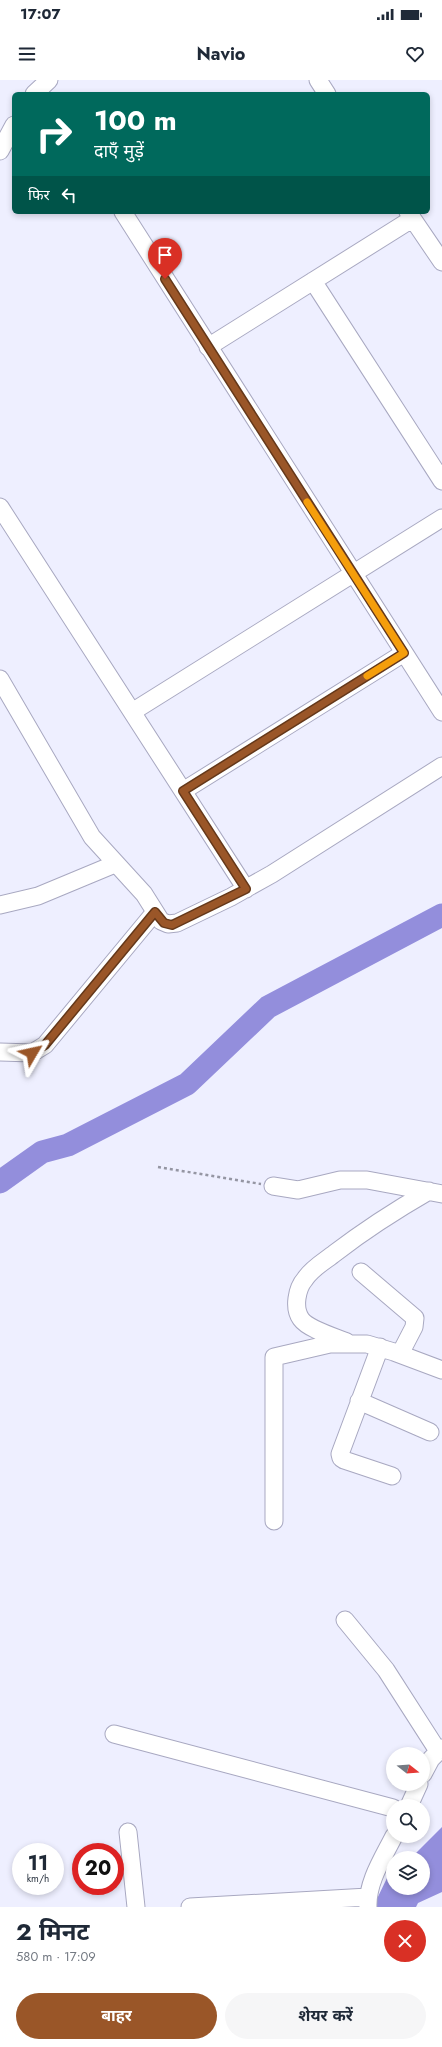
<!DOCTYPE html>
<html lang="hi">
<meta charset="utf-8">
<style>
:root{--surface:#fff;--page:#f6f6f7;--text:#1f2937;--muted:#747a83;--accent:#9a5628}
body{margin:0;font-family:Jost,"Noto Sans Devanagari",sans-serif;background:var(--page);color:var(--text);height:100vh;display:flex;flex-direction:column;font-size:15px;white-space:nowrap}
*{box-sizing:border-box;margin:0}
p{font-size:13px;color:var(--muted)}
.icon{flex:none;width:22px;height:22px;fill:none;stroke:currentColor;stroke-width:2;stroke-linecap:round;stroke-linejoin:round}
.map{position:relative;height:1827px;overflow:hidden}
.side{display:flex;flex-direction:column;background:var(--surface);flex:1}
.side>*{flex:none}
.guide{position:absolute;left:12px;top:12px;width:418px;height:122px;border-radius:6px;box-shadow:0 2px 6px #0003;background:#00695c;color:#fff;overflow:hidden}
.needle{width:26px;rotate:107deg}
.controls{position:absolute;left:386px;top:1667px;display:grid;gap:8px}
.controls a{display:grid;place-items:center;width:44px;height:44px;border-radius:50%;background:var(--surface);box-shadow:0 2px 6px #0003;font-size:20px}
.speed{position:absolute;left:12px;top:1763px;display:flex;gap:8px;font-size:20px;font-weight:700;text-align:center}
.speed>*{display:grid;place-content:center;width:52px;height:52px;border-radius:50%;background:var(--surface);box-shadow:0 2px 6px #0003;line-height:1}
.speed small{font-size:10px;font-weight:400}
.speed .limit{border:6px solid #d22;background:#fff;color:#111}
.pin{position:absolute;display:grid;place-items:center;width:34px;height:34px;color:#fff;margin:-41px -17px;border-radius:50% 50% 50% 0;rotate:-45deg;box-shadow:0 0 4px #0007}
.pin .icon{rotate:45deg}
.me{position:absolute;width:44px;margin:-22px;rotate:54deg;stroke-linejoin:round;filter:drop-shadow(0 0 3px #0008)}
.turn{display:flex;align-items:center;gap:14px;height:84px;padding:0 16px;font-size:18px}
.turn .icon{width:52px;height:52px;stroke-width:2.5}
.turn b{display:block;font-size:28px;line-height:34px}
.then{display:flex;align-items:center;height:38px;padding:0 16px;background:#0003;gap:8px;font-size:15px}
.round{display:grid;place-items:center;flex:none;width:42px;height:42px;border-radius:21px;background:var(--page)}
.headline{display:flex;align-items:center;justify-content:space-between;height:68px;padding:0 16px}
h1{font-size:24px;font-weight:700;line-height:30px}
.cta{display:flex;gap:8px;margin-top:auto;padding:8px 16px}
.cta a{flex:1;height:46px;border-radius:24px;background:var(--accent);color:#fff;font-size:16px;font-weight:700;line-height:46px;text-align:center}
.cta a+a{background:var(--page);color:var(--text)}
.status{display:flex;justify-content:space-between;align-items:center;height:28px;padding:0 20px;background:var(--surface);direction:ltr}
.status svg{height:11px;fill:currentColor}
header{display:flex;justify-content:space-between;align-items:center;height:52px;padding:0 16px;background:var(--surface);font-size:18px;font-weight:700}
.map>svg:first-child{display:block}
.water{fill:#938edc}
.lines{fill:none;stroke-linecap:round;stroke-linejoin:round}
.river{stroke:#938edc;stroke-width:23}
.minor-casing{stroke:#a8a8c1;stroke-width:19}
.path{stroke:#9596a3;stroke-width:2.5;stroke-dasharray:3 3;stroke-linecap:butt}
.minor{stroke:#fff;stroke-width:17}
.route-casing{stroke:#64381a;stroke-width:10}
.route{stroke:#9a5628;stroke-width:7}
.slow{stroke:#f59e0b;stroke-width:7}
</style>
<div class="status"><b>17:07</b><svg viewBox="0 0 49 12"><path d="M0 12V9h3v3zM5 12V6h3v6zM10 12V3h3v9zM15 12V0h3v12zM26 1h20v11H26zM47 4h2v5h-2z"/></svg></div>
<header><svg class="icon" aria-label="menu" viewBox="0 0 24 24"><path d="M4 6h16M4 12h16M4 18h16"/></svg>Navio<svg class="icon" aria-label="heart" viewBox="0 0 24 24"><path d="M12 20l-8-8c-3-5 5-10 8-4 3-6 11-1 8 4z"/></svg></header>
<div class="map">
<svg width="442" height="1827" viewBox="0 0 442 1827">
<rect width="100%" height="100%" fill="#eeefff"/>
<!-- water -->
<path class="water" d="M442,1747V1812L418,1823L416,1827H373L387,1798L393,1793V1808H423V1778H411Z"/>
<g class="lines">
<!-- river -->
<path class="river" d="M0,1102L42,1072L68,1065L187,1004L268,927L442,835"/>
<defs>
<path id="minor" d="M318,0L327,14
M34,14L49,0
M0,71L14,45
M123,132L442,632
M408,132L442,182
M313,201L442,401
M208,267L412,139
M0,427L246,809
M0,599L92,757L144,814L161,841L168,844L177,843L231,817L272,794L442,686
M132,632L442,438
M183,711L404,573
M0,825L38,816L115,784
M0,972L32,973L45,965L155,832
M273,1106L298,1110L340,1100H367L442,1114
M361,1192L415,1238L414,1247L400,1274
M347,1262C335,1257 308,1249 301,1239C293,1228 297,1208 305,1199C312,1188 325,1181 335,1173C365,1150 396,1130 429,1111
M380,1267L340,1374L341,1378L344,1380L392,1396
M359,1321L430,1352
M274,1441V1277L330,1264H367L394,1272L442,1290
M345,1540L386,1590L438,1671
M114,1654L393,1728
M423,1694L431,1679L442,1668
M409,1726L419,1704
M128,1752L136,1827
M190,1827L368,1817
M368,1827C367,1802 383,1778 394,1756"/>
</defs>
<!-- minor casing -->
<use href="#minor" class="minor-casing"/>
<!-- path -->
<path class="path" d="M158,1087L261,1104"/>
<!-- minor -->
<use href="#minor" class="minor"/>
</g>
<g class="lines">
<defs>
<path id="route" d="M32,973L45,965L155,832L164,843L172,845L246,809L183,711L404,573L165,199"/>
</defs>
<!-- route casing -->
<use href="#route" class="route-casing"/>
<!-- route -->
<use href="#route" class="route"/>
<!-- slow -->
<path class="slow" d="M307,422L404,573L367,596"/>
</g>
</svg>
<div class="controls">
<a><svg class="needle" viewBox="-14 -14 28 28"><path d="M0-13l5 13h-10z" fill="#e53935"/><path d="M0 13l5-13h-10z" fill="#747a83"/></svg></a>
<a><svg class="icon" aria-label="search" viewBox="0 0 24 24"><circle cx="10" cy="10" r="6"/><path d="M15 15l6 6"/></svg></a>
<a><svg class="icon" aria-label="layers" viewBox="0 0 24 24"><path d="M12 4l9 5-9 5-9-5zM3 14l9 5 9-5"/></svg></a>
</div>
<div class="speed"><div>11<small>km/h</small></div><div class="limit">20</div></div>
<div class="pin" style="left:165px;top:199px;background:#d93025"><svg class="icon" aria-label="arrive" viewBox="0 0 24 24"><path d="M6 21V4h12l-3 4 3 4H6"/></svg></div>
<svg class="me" style="left:32px;top:973px" viewBox="-20 -20 40 40"><path d="M0-17L14 15 0 8-14 15z" fill="#9a5628" stroke="#fff" stroke-width="4"/></svg>
<div class="guide">
<div class="turn"><svg class="icon" aria-label="right" viewBox="0 0 24 24"><path d="M7 20v-9h11M14 6l5 5-5 5"/></svg><div><b>100 m</b>दाएँ मुड़ें</div></div>
<div class="then">फिर<svg class="icon" aria-label="left" viewBox="0 0 24 24"><path d="M17 20v-9H6M10 6l-5 5 5 5"/></svg></div>
</div>
</div>
<section class="side">
<div class="headline"><div><h1>2 मिनट</h1><p>580 m · 17:09</p></div><a class="round" style="background:#d93025;color:#fff"><svg class="icon" aria-label="close" viewBox="0 0 24 24"><path d="M6 6l12 12M18 6L6 18"/></svg></a></div>
<div class="cta"><a>बाहर</a><a>शेयर करें</a></div>
</section>
